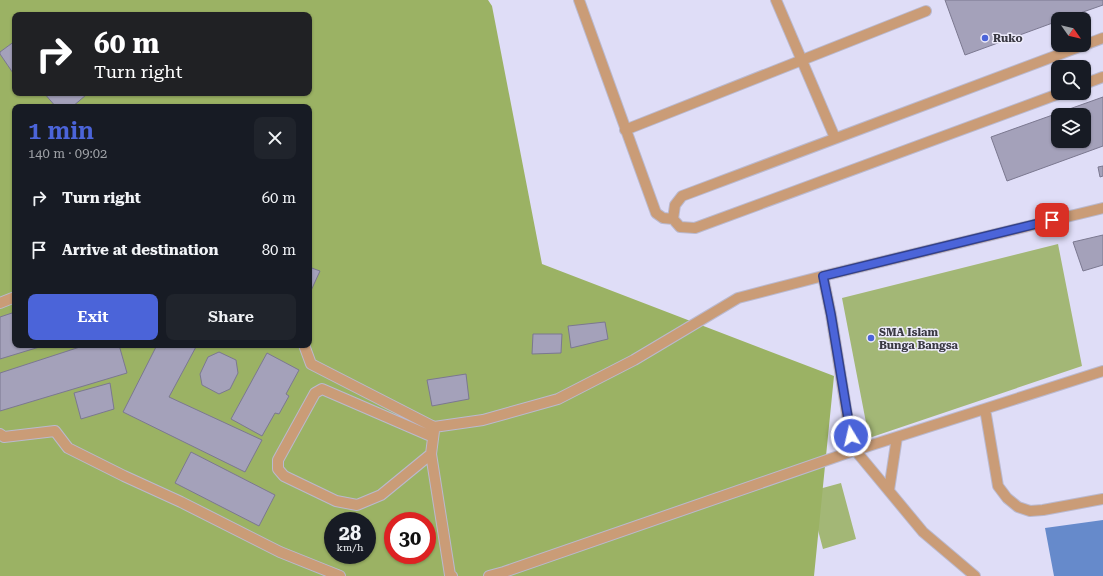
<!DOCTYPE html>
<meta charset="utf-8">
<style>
:root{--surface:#171b24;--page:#20242c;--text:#f1f3f6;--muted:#9ea1a6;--accent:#4b64d9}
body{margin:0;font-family:"Roboto Serif",serif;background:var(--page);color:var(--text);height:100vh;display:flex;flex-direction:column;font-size:15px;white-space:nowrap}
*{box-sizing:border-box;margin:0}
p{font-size:13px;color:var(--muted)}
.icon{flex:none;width:22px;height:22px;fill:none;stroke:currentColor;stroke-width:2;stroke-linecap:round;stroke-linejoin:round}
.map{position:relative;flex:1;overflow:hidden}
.panel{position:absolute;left:12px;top:104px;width:300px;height:244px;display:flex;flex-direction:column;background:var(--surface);border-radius:8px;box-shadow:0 1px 3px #0004}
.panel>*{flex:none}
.top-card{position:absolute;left:12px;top:12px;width:300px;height:84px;border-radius:8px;box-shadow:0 1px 3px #0004;background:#202124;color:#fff;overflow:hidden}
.needle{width:26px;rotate:124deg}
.tools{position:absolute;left:1051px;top:12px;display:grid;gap:8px}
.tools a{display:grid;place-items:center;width:40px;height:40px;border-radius:8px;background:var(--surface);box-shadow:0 1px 3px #0004;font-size:20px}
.speed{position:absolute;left:324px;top:512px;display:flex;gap:8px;font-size:20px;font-weight:700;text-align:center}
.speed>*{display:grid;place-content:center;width:52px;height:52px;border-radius:50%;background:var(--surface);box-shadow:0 1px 3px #0004;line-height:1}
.speed small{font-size:10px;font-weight:400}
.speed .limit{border:6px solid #d22;background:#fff;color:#111}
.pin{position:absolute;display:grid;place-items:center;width:34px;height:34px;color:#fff;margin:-17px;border-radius:8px;box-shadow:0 2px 6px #0006}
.me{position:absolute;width:44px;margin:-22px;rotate:351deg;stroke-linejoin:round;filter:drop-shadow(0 0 3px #0008)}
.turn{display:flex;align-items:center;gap:14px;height:84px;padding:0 16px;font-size:18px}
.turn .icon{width:52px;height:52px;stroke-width:2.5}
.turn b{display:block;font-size:28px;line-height:34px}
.round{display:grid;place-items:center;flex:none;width:42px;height:42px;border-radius:8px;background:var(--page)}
.headline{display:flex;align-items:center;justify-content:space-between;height:68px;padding:0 16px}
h1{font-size:24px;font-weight:600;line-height:30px;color:var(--accent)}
.primary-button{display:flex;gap:8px;margin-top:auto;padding:8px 16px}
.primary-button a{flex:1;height:46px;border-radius:8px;background:var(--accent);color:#fff;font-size:16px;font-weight:600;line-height:46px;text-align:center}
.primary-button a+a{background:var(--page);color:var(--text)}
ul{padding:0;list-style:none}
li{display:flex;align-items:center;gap:12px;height:52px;padding:0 16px}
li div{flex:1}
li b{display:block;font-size:15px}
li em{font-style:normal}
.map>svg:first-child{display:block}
.green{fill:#a3b776}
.forest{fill:#9bb264;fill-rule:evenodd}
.water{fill:#668acb}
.building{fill:#a4a1ba;stroke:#7b7890;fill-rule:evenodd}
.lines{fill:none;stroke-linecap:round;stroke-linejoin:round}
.minor-casing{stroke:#bab9cf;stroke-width:12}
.minor{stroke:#ca9c77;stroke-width:10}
.route-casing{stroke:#31418d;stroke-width:10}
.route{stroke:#4b64d9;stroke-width:7}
.poi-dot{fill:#4b64d9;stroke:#edebfb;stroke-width:1.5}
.labels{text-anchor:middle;stroke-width:3;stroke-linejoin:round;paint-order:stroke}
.poi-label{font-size:11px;font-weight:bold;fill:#393842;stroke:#edebfb;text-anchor:start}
</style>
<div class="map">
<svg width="1103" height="576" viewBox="0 0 1103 576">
<rect width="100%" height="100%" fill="#dfddf7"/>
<!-- green -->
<path class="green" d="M1058,244L1082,366L869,438L842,298Z
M841,483L856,539L823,549L808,492Z"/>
<!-- forest -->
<path class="forest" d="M0,0H488L492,6L542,264L834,376L814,576H0ZM15,15H309V93H15ZM15,107H309V345H15ZM333,521H367V555H333ZM393,521H427V555H393Z"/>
<!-- water -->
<path class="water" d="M1103,520V576H1054L1045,528Z"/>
<!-- building -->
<path class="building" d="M945,0H1103V5L1063,19H1058V21L965,55Z
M15,41V76L0,54V52Z
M44,93H84L86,95L72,107H56Z
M1103,97V146L1007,181L991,137ZM1058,115H1084V141H1058Z
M1103,166V176L1100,177L1098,167Z
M1103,235V265L1083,271L1073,242Z
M309,267L320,271L309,295Z
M15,312V345H46L0,359V317Z
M605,322L608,339L571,348L568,326Z
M533,334H562L561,353L532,354Z
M86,345H119L127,373L0,411V373Z
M157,345H197L169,397L262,440L245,472L123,412Z
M219,352L236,360L238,373L230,389L219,394L202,385L200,374L208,357Z
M267,353L299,370L286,394L289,396L279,414L275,413L262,436L231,419Z
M466,374L469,399L432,406L427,380Z
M110,383L114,409L81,419L74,393Z
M191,452L275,495L259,526L175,483Z"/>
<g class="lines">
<defs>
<path id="minor" d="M579,0L656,213L663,218L673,219L680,227L695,228L1061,93
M776,0L835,138
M1084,84L1103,77
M625,130L926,11
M673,219L675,205L682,196L1103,38
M823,276L831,315L853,451
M0,303L15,297
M304,345L311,364L434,427L483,420L558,399L634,360L738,298L823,276L1103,208
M985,409L998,486L1007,498L1018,507L1030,511L1043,510L1103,499
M434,431L431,454L450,575L452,576
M0,434L4,437L55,431L68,448L124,476L181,502L280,552L340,576
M855,450L923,532L975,576
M431,454L381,495L357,505L336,501L284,476L278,469V460L315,393L322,389L433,437
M889,490L897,437
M489,576L504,572L853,451L1103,371"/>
</defs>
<!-- minor casing -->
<use href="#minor" class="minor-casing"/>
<!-- minor -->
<use href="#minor" class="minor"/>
</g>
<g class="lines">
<defs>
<path id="route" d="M851,436L831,315L823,276L1052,220"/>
</defs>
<!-- route casing -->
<use href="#route" class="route-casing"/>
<!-- route -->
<use href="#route" class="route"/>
</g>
<!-- markers -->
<g class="poi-dot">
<circle cx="985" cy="38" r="4"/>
<circle cx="871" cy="338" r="4"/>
</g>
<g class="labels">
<!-- poi labels -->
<g class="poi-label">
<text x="993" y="42">Ruko</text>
<text x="879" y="336">SMA Islam<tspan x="879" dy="13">Bunga Bangsa</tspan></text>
</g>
</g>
</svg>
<div class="tools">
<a><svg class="needle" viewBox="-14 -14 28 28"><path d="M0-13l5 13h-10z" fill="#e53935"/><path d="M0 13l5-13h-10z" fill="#9ea1a6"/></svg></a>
<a><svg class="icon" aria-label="search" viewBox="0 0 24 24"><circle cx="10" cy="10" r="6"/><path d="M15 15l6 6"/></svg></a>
<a><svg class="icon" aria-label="layers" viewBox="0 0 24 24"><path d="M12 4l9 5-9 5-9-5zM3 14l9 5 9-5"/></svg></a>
</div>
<div class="speed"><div>28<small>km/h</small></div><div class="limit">30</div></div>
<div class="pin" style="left:1052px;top:220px;background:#d93025"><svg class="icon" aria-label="arrive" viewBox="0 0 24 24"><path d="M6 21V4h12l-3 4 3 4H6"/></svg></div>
<svg class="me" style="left:851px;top:436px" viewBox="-20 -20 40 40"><circle r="17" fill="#4b64d9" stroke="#fff" stroke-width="3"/><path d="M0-11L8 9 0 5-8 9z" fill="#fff"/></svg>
<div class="top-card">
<div class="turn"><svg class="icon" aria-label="right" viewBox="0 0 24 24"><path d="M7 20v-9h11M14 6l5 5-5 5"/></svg><div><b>60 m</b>Turn right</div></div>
</div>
<section class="panel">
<div class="headline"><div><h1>1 min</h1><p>140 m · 09:02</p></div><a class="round"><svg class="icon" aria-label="close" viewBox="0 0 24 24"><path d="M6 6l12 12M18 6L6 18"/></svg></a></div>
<ul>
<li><svg class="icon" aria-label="right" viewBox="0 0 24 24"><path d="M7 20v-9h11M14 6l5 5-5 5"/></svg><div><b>Turn right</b></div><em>60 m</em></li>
<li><svg class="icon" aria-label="arrive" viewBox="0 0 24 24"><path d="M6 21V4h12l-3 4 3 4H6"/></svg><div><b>Arrive at destination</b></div><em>80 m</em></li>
</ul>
<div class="primary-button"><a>Exit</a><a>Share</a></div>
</section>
</div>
